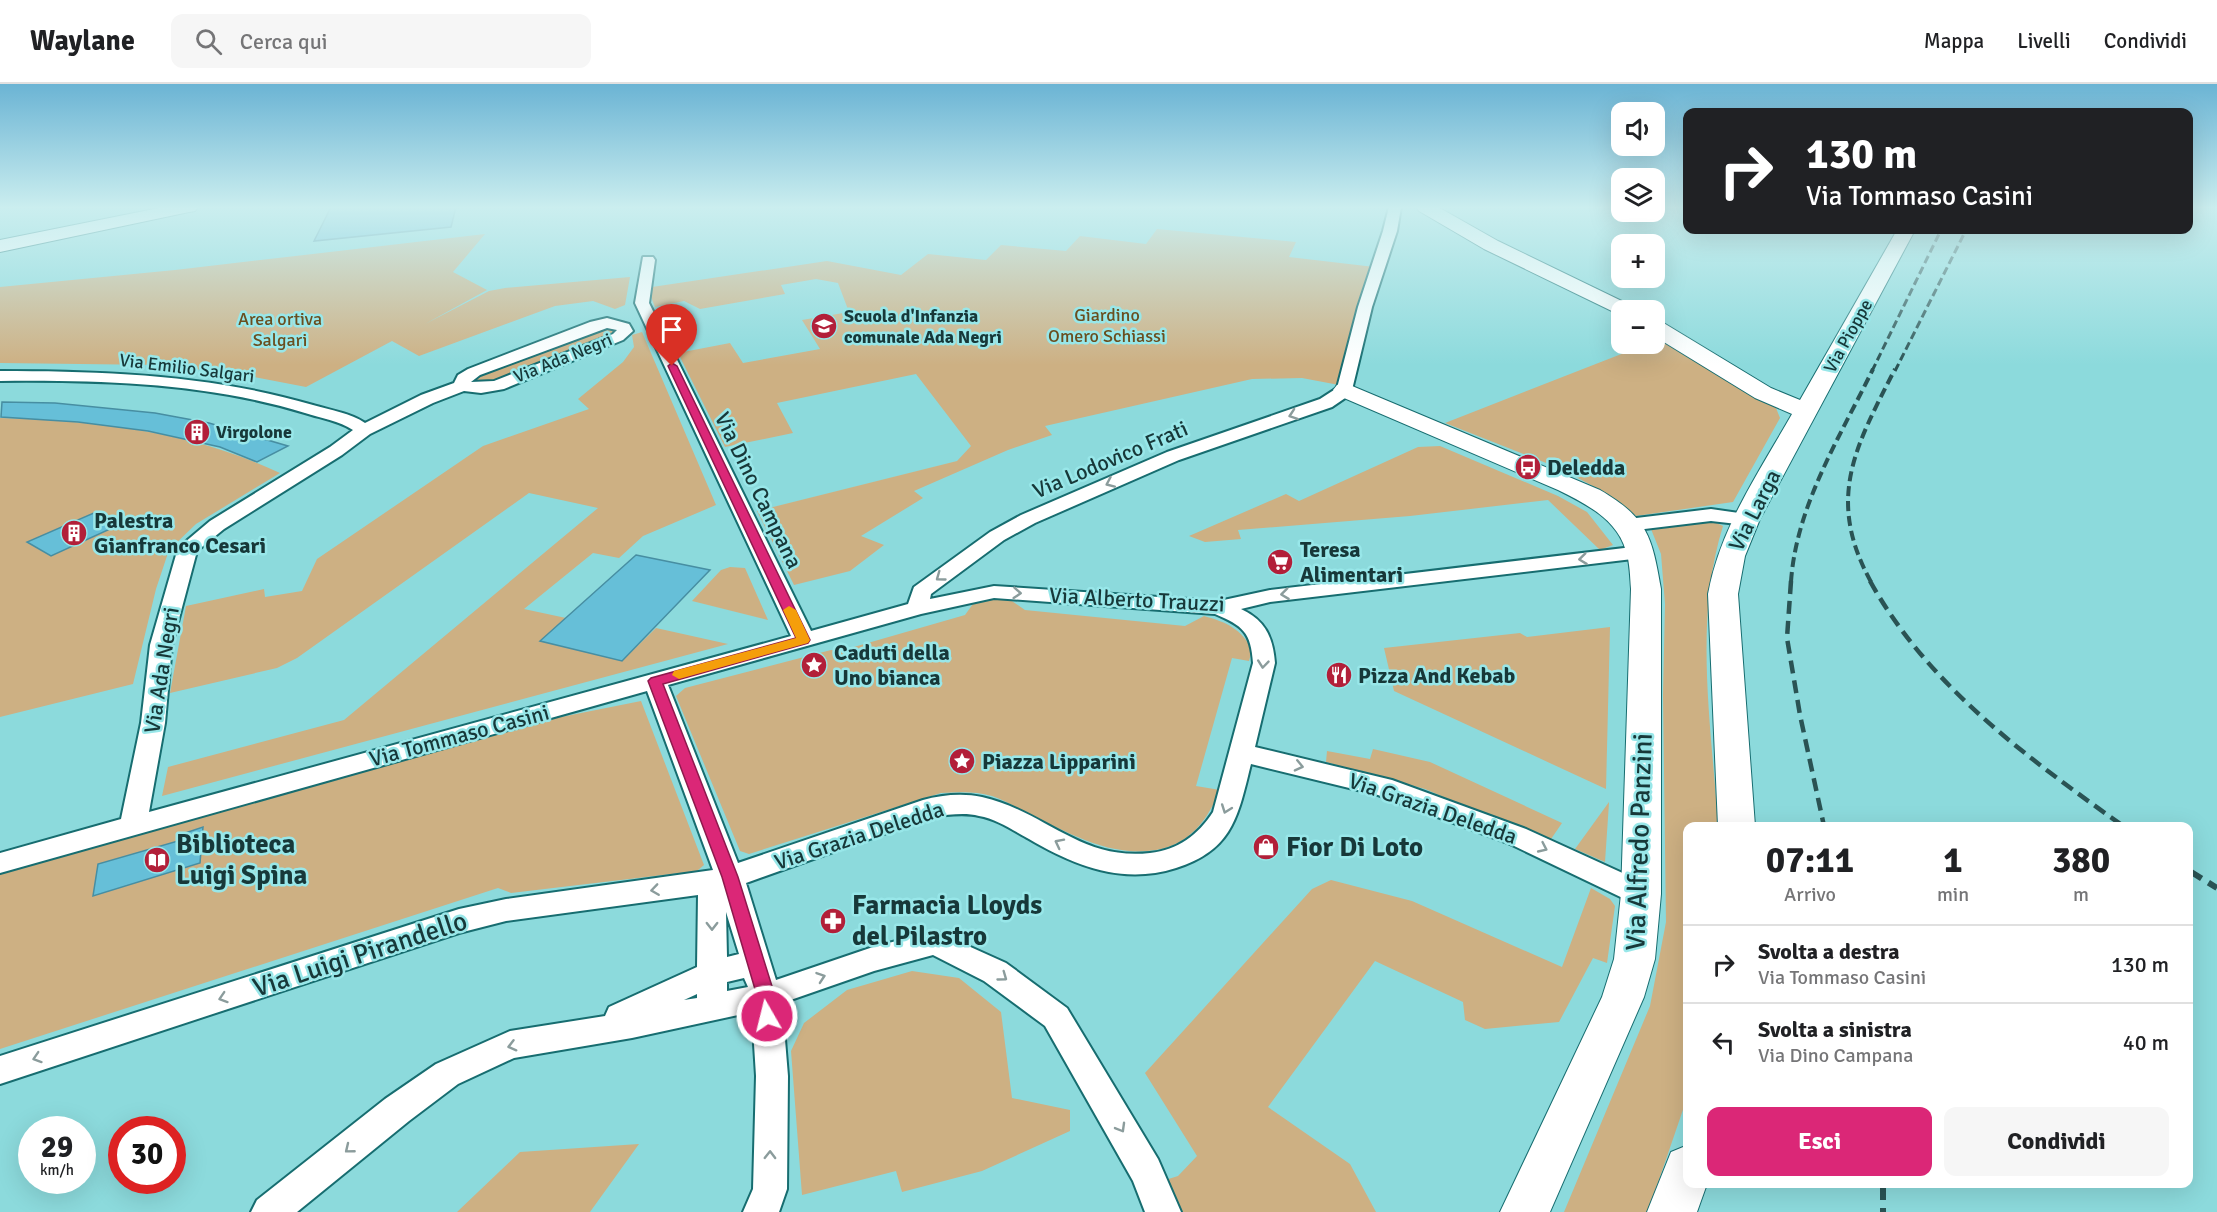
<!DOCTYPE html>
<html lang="it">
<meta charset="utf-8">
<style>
:root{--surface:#fff;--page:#f6f6f6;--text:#202124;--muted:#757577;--line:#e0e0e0;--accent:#db2777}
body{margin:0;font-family:Signika,sans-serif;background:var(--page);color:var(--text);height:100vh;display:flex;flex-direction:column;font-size:22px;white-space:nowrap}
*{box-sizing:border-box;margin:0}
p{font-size:20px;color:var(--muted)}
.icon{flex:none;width:33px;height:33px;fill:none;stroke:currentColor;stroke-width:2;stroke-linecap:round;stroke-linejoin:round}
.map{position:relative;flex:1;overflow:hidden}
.side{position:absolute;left:1683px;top:738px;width:510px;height:366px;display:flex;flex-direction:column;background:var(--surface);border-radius:12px;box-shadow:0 6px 24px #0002}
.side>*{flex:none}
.banner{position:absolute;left:1683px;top:24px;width:510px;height:126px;border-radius:12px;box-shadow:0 6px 24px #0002;background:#202124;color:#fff;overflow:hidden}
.tools{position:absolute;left:1611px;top:18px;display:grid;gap:12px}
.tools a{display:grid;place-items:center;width:54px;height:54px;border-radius:12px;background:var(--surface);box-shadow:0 6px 24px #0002;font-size:30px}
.speed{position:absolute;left:18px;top:1032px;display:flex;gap:12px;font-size:30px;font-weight:700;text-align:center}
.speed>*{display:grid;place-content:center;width:78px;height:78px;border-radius:50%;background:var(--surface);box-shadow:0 6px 24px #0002;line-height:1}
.speed small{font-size:15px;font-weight:400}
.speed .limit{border:9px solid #d22;background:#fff;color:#111}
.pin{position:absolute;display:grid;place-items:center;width:51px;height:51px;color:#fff;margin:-62px -26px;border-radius:50% 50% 50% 0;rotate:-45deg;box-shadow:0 0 6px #0007}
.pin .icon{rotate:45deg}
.me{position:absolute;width:66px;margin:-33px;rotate:352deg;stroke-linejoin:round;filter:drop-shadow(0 0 4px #0008)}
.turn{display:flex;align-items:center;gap:21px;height:126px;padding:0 24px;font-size:27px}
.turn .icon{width:78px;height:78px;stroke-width:2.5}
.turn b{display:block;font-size:42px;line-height:51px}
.eta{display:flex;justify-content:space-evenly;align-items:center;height:102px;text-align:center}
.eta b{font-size:36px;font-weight:700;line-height:42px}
.cta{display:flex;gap:12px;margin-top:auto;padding:12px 24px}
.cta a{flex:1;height:69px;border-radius:12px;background:var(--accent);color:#fff;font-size:24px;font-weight:700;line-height:69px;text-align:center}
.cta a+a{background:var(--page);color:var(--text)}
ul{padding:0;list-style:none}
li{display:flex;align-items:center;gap:18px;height:78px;padding:0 24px;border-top:2px solid var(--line)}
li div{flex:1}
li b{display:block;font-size:22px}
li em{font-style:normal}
header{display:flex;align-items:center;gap:36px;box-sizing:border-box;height:84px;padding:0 30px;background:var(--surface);border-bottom:2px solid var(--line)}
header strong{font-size:28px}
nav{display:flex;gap:33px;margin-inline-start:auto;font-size:21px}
.search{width:420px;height:54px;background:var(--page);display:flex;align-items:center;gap:15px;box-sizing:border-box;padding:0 21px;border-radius:12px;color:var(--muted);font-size:22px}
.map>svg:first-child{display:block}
.green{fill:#cdb083}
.building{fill:#66bfd8;stroke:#478ea2;stroke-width:1.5}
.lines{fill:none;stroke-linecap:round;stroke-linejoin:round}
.street-casing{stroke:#176d70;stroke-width:4}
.secondary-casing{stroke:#176d70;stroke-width:2}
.street{fill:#fff;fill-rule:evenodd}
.secondary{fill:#fff;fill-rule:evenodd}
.rail-far3{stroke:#2a5354;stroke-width:3;stroke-dasharray:8 4;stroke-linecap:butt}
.rail-far2{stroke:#2a5354;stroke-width:4;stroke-dasharray:10 5;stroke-linecap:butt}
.rail-far1{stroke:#2a5354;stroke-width:4.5;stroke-dasharray:13 7;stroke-linecap:butt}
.rail{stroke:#2a5354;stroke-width:6;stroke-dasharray:16 8;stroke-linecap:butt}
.oneway{stroke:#8b9c9c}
.route{fill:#db2777;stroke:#8e194d;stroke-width:1.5}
.slow{fill:#f59e0b}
.labels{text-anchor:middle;stroke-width:5;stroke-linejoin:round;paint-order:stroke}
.far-park-label{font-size:18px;fill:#6a4e1f;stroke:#98e7e9}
.far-poi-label{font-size:18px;font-weight:bold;fill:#173839;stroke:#98e7e9;text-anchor:start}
.far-street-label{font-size:18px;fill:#173839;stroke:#98e7e9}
.street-label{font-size:22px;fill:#173839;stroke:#98e7e9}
.poi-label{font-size:22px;font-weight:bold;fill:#173839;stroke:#98e7e9;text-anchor:start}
.near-street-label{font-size:27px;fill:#173839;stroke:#98e7e9}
.near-poi-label{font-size:27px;font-weight:bold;fill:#173839;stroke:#98e7e9;text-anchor:start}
</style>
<header>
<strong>Waylane</strong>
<div class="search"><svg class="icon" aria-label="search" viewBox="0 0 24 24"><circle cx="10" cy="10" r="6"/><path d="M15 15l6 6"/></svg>Cerca qui</div>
<nav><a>Mappa</a><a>Livelli</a><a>Condividi</a></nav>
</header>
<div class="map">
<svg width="2217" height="1128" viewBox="0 0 2217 1128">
<rect width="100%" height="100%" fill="#8cdadc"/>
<!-- green -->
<path class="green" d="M1157,145L1296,158L1289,173L1383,184L1339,301L1302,294L1252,295L1045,342L1052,351L1008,366L914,407L923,414L861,452L884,461L850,487L794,501L757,427L957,377L971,362L916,290L777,319L793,349L725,363L678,269L730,259L743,279L820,265L802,236L849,228L838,199L816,195L781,201L785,210L700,225L684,217L655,223L651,213L652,203L827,177L901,191L928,170L986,176L1001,161L1066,167L1080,152L1146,160Z
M485,150L453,188L487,206L425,240L489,207L505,204L630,193L625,221L615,225L593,217L555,222L419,272L392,257L306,303L238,290L161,281L0,279V203L175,186Z
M607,241L621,247L495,299H469L477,289Z
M642,248L716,421L643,452L619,474L593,469L524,525L566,534L541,557L622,577L656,544L728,560L162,712L168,683L344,636L598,424L529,409L297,574L277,584L170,609L186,522L264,505L265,513L302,507L317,475L483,362L589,325L578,315L623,278L634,263L632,251Z
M1660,255L1776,324L1780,334L1733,418L1636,432L1604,408L1559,384L1445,339L1647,260H1654L1655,257Z
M0,334C98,337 191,347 280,389L196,440L169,466L156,505L133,600L0,633Z
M1440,362L1558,412L1587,428L1613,461L1600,466L1548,416L1410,432L1238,446L1241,455L1205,458L1189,452L1286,410L1299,417L1418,363Z
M1710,436L1723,442C1693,538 1712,644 1718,742H1688L1687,1014L1648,1128H1564L1650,922L1666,838L1663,611L1665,520L1661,470L1651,445Z
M730,483L745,484L768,536L692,517L721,486Z
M1009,515L1025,526L1185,542L1204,532C1226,538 1242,545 1252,566L1249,577L1232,574L1196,702L1220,706C1207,737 1190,760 1156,766C1107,774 1064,746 1021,726C1012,721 1002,715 992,712C975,707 959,708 941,709L749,770L740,767L676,612L685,604L831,566L840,567L965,531L975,517Z
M1610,543L1606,705L1394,607L1384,564L1520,549L1527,553Z
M641,617L704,781L697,787L511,809L498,804L0,965V790L541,637Z
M1373,665L1430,678L1562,739L1549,758L1425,705L1326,678L1327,667L1370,675Z
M1609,718V719L1605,778L1575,765Z
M1331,796L1412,817L1562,883L1591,804L1610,815L1615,822L1607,879L1593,874L1559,938L1485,945L1465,936L1463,918L1375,877L1268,1023L1350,1080L1376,1128H1173L1159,1098L1178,1092L1197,1072L1145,989L1312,805Z
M912,887L959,894L1001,928L1012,1014L1070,1026V1047L982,1087L902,1108L896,1087L802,1111L791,967L804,939L847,906Z
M639,1060L590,1128H457L520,1068Z"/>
<!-- building -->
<path class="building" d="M331,123H456L451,143L314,157Z
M2,318L55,319L155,329L209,339L288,362L257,378L220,363L148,347L78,338L1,333Z
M96,428L121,440L51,472L27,458Z
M636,471L710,486L622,577L540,557Z
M203,743L200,779L93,812L98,780L185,755V749Z"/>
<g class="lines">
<defs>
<path id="street" d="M1389,123H1401L1397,147L1372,223L1351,310L1332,323L1179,376L1035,439L1004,456L931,510L930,515L994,502L1219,517L1270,506L1641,462L1648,464L1651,468L1648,472L1641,474L1270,518L1241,525C1265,536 1273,553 1275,579L1255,663L1392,696L1526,745L1651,802L1655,810L1651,818L1641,821L1631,818L1508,759L1378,711L1251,680C1238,732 1233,766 1176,784C1123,801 1075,782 1029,755C1014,747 997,735 979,732C965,728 949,731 934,732L746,799L776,896L873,863L935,847L1006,879L1067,924L1158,1075L1181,1128H1145L1133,1097L1045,942L984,897L933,871L874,887L782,919L788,992L787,1105L779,1128H743L753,1105L756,992L752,928L632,954L514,974L458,1000L409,1037L297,1128H251L257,1116L385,1015L436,980L510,947L605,932L609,923L697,883L698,811L506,837L459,849L0,1000V972L459,825L506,815L713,786L647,607L0,789V769L121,735L141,639L150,561L178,464L210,437L330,363L353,346C340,337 320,334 305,329C207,299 102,296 0,297V287C105,287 212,291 313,321C330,326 351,329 365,339L421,311L454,299L458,291L468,285L590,238L607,234L629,240L633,247L623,256L504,305L481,309L464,307L433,319L370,350L342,371L224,445L197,467L172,561L165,639L149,728L791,552L635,219L643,173H653L655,176L649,219L811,547L908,520L914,503L990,448L1021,431L1167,368L1320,315L1337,304L1358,223L1383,147ZM607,244L617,246L613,250L494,297L471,298L480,291ZM994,514L1215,530C1243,542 1251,548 1253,579L1213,728C1198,751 1178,766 1150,769C1080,777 1045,727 982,713C963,709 941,711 923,716L738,779L668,601L921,530ZM726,828L739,870L727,873ZM744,894L748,903L727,907V898ZM697,910V914L684,916L695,911Z
M1711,425L1753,431L1756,435L1753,439L1746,441L1711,437L1628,447L1621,445L1618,441L1621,437L1628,435Z"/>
<path id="secondary" d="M164,123H198L195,127L189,128L0,168V156Z
M1416,123H1438L1498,157L1632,222L1635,226H1622V231L1618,230L1484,165L1419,127Z
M1897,146H1915L1760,435L1745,472L1738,510L1755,742H1718L1708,510C1720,444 1759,388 1792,330L1755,314L1654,252V237L1662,238L1771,304L1800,316Z
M1345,299L1600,406C1648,434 1652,453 1661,505V810L1655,875L1644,913L1550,1128H1500L1602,913L1614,875L1621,810L1631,505C1630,493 1630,479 1626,467C1617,435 1586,420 1558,406L1337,311L1333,306L1337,301Z
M1688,1061V1100H1707L1697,1128H1647L1671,1068Z"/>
</defs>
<!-- street casing -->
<use href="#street" class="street-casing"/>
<!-- secondary casing -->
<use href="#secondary" class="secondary-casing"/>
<!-- street -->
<use href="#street" class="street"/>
<!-- secondary -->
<use href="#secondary" class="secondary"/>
<!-- rail-far3 -->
<path class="rail-far3" d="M1872,287L1941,146
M1895,287L1966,146"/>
<!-- rail-far2 -->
<path class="rail-far2" d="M1791,498C1796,422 1840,353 1873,285
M1871,498C1825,414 1856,362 1895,285"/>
<!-- rail-far1 -->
<path class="rail-far1" d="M1791,497L1787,554L1800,631L1824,742
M1870,497C1928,602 2028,674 2123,742"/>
<!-- rail -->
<path class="rail" d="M2188,786L2217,804
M1883,1100V1128"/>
</g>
<!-- one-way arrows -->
<defs><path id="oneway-chevron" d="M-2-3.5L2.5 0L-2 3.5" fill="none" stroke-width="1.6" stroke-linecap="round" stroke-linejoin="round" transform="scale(1.5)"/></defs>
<g class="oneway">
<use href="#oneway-chevron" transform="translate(1293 331) rotate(161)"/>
<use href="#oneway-chevron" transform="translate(1110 399) rotate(156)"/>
<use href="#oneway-chevron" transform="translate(1583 475) rotate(173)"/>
<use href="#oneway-chevron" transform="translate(940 493) rotate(144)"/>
<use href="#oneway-chevron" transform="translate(1017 509) rotate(4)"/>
<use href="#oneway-chevron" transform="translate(1285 510) rotate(173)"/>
<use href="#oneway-chevron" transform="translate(1263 580) rotate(96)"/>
<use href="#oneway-chevron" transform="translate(1299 682) rotate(13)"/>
<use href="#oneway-chevron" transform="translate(1226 725) rotate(110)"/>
<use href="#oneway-chevron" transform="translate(1059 759) rotate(-153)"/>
<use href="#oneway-chevron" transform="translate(1543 764) rotate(25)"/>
<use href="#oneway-chevron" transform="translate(655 806) rotate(172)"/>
<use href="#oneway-chevron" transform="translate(712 842) rotate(90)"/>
<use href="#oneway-chevron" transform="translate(821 893) rotate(-19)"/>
<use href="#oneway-chevron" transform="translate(1003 893) rotate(36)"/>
<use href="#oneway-chevron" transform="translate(223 914) rotate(162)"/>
<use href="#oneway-chevron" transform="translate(512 962) rotate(165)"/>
<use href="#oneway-chevron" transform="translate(37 974) rotate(162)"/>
<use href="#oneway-chevron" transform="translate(1121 1044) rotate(60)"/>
<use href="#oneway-chevron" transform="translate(349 1065) rotate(141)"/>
<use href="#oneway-chevron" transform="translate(770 1071) rotate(-89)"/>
</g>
<!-- sky -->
<linearGradient id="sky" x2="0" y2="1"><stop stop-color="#6bb4d4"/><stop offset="0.44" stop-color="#cbeeef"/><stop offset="1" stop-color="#cbeeef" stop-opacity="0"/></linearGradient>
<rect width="2217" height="281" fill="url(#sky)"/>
<!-- route -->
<path class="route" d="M672,279L677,282L810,556L808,559L663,600L738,793L775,912L777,932L774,938L767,940L761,938L758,932L757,912L722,793L648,597L651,594L796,554L668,282Z"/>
<!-- slow -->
<path class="slow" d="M789,522L796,526L810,556L808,559L679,595L672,591L674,587L796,554L783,526Z"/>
<!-- icons -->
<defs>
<symbol id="school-disc" viewBox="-11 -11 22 22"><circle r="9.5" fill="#b21f39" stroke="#98e7e9"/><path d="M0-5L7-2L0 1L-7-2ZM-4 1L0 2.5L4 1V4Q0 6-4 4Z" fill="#fff"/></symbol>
<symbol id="building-disc" viewBox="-11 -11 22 22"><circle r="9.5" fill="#b21f39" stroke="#98e7e9"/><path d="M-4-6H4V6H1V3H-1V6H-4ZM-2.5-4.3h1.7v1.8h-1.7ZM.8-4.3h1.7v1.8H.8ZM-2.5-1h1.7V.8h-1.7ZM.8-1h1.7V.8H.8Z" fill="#fff"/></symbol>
<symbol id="bus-disc" viewBox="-11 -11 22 22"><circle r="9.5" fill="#b21f39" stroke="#98e7e9"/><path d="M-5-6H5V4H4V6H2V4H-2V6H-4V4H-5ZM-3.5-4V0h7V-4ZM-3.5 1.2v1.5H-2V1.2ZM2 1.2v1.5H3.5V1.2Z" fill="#fff"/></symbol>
<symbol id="supermarket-disc" viewBox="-11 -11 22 22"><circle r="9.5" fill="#b21f39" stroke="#98e7e9"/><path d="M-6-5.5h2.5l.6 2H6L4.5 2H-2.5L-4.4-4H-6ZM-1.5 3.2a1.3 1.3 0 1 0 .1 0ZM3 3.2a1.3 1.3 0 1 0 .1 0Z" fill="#fff"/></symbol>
<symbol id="sight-disc" viewBox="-11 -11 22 22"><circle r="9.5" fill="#b21f39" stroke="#98e7e9"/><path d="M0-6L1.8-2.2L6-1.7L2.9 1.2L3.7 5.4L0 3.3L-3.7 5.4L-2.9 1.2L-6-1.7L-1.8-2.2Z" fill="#fff"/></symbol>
<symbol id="restaurant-disc" viewBox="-11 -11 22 22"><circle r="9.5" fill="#b21f39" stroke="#98e7e9"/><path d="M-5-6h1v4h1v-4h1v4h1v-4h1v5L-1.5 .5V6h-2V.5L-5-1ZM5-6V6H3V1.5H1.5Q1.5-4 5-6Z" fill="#fff"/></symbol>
<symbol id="shop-disc" viewBox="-11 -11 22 22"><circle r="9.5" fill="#b21f39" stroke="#98e7e9"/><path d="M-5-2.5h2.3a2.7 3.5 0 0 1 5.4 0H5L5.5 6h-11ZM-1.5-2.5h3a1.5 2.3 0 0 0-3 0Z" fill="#fff"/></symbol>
<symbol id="library-disc" viewBox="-11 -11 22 22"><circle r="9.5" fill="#b21f39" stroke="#98e7e9"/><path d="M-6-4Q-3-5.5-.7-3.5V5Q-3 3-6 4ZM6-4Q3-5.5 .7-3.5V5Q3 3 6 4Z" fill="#fff"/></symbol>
<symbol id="pharmacy-disc" viewBox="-11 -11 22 22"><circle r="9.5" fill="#b21f39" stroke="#98e7e9"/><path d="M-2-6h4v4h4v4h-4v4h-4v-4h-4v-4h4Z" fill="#fff"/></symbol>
</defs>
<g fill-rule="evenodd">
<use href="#school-disc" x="809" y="227" width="30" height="30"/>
<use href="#building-disc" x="182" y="333" width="30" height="30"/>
<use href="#bus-disc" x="1513" y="368" width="30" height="30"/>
<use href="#building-disc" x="59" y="434" width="30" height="30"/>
<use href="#supermarket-disc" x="1265" y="463" width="30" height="30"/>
<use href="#sight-disc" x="799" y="566" width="30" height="30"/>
<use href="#restaurant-disc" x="1324" y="576" width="30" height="30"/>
<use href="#sight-disc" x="947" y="662" width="30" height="30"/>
<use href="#shop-disc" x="1251" y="748" width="30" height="30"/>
<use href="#library-disc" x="142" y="761" width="30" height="30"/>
<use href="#pharmacy-disc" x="818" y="822" width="30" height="30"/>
</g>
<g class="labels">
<!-- far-park labels -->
<g class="far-park-label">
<text x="1107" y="237">Giardino<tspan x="1107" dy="21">Omero Schiassi</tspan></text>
<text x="280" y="241">Area ortiva<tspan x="280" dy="21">Salgari</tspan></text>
</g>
<!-- far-poi labels -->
<g class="far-poi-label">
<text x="844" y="238">Scuola d'Infanzia<tspan x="844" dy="21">comunale Ada Negri</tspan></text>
<text x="216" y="354">Virgolone</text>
</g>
<!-- far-street labels -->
<g class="far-street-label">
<text transform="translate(1848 252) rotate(-61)" y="6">Via Pioppe</text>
<text transform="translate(563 274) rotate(-22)" y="6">Via Ada Negri</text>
<text transform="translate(187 284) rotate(7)" y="6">Via Emilio Salgari</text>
</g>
<!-- street labels -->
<g class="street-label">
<text transform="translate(1110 375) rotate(-23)" y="8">Via Lodovico Frati</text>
<text transform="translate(759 406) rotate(64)" y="8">Via Dino Campana</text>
<text transform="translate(1754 426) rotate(-63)" y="8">Via Larga</text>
<text transform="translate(1137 515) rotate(3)" y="8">Via Alberto Trauzzi</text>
<text transform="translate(161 586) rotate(-81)" y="8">Via Ada Negri</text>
<text transform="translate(459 651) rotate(-15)" y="8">Via Tommaso Casini</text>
<text transform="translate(1433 724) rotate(19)" y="8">Via Grazia Deledda</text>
<text transform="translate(859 751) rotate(-18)" y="8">Via Grazia Deledda</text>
</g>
<!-- poi labels -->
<g class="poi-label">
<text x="1547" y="391">Deledda</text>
<text x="94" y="444">Palestra<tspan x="94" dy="25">Gianfranco Cesari</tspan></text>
<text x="1300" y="473">Teresa<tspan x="1300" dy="25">Alimentari</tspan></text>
<text x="834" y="576">Caduti della<tspan x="834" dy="25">Uno bianca</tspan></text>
<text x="1358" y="599">Pizza And Kebab</text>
<text x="982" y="685">Piazza Lipparini</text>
</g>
<!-- near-street labels -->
<g class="near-street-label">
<text transform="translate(1639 758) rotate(-88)" y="9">Via Alfredo Panzini</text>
<text transform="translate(360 870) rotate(-18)" y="9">Via Luigi Pirandello</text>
</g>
<!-- near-poi labels -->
<g class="near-poi-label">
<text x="176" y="769">Biblioteca<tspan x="176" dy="31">Luigi Spina</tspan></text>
<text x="1286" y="772">Fior Di Loto</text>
<text x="852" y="830">Farmacia Lloyds<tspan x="852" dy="31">del Pilastro</tspan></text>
</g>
</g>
</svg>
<div class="tools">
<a><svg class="icon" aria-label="sound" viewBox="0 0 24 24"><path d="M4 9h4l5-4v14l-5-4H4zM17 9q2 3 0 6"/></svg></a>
<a><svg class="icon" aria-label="layers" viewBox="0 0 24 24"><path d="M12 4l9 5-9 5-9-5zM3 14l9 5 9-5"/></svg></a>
<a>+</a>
<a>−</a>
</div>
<div class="speed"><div>29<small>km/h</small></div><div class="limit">30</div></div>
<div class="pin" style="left:672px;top:282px;background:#d93025"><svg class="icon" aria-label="arrive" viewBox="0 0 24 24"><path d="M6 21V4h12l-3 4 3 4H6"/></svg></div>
<svg class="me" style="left:767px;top:932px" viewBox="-20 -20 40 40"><circle r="17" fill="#db2777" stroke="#fff" stroke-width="3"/><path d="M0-11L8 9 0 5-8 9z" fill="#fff"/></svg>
<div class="banner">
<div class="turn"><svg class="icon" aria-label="right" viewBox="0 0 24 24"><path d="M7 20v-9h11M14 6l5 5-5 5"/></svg><div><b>130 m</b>Via Tommaso Casini</div></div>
</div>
<section class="side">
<div class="eta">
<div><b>07:11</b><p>Arrivo</p></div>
<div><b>1</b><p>min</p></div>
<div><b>380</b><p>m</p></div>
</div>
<ul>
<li><svg class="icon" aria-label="right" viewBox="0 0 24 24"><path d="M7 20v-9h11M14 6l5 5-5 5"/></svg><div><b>Svolta a destra</b><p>Via Tommaso Casini</p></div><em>130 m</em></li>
<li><svg class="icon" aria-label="left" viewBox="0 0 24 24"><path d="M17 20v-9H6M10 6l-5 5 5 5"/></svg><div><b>Svolta a sinistra</b><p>Via Dino Campana</p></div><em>40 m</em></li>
</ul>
<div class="cta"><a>Esci</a><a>Condividi</a></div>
</section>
</div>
